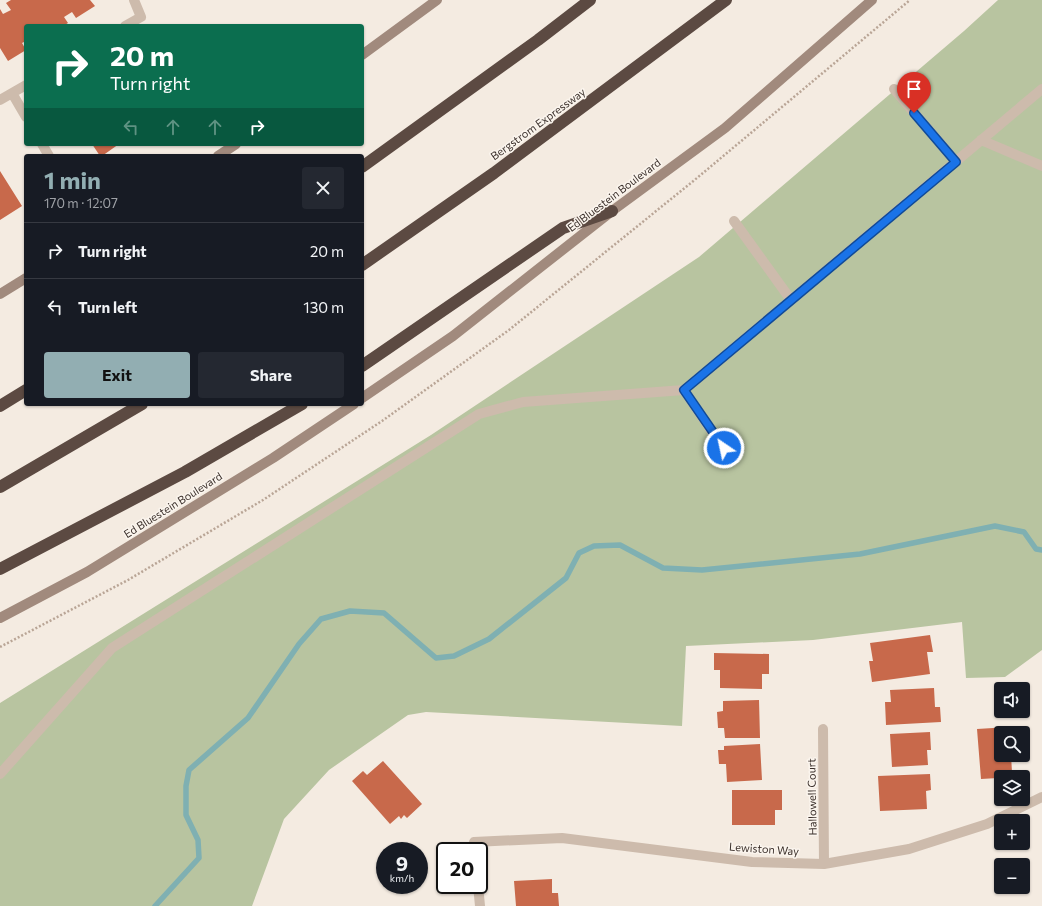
<!DOCTYPE html>
<meta charset="utf-8">
<style>
:root{--surface:#171b24;--page:#242831;--text:#f1f3f6;--muted:#9ea1a6;--line:#363941;--accent:#92aeb2}
body{margin:0;font-family:Commissioner,sans-serif;background:var(--page);color:var(--text);height:100vh;display:flex;flex-direction:column;font-size:15px;white-space:nowrap}
*{box-sizing:border-box;margin:0}
p{font-size:13px;color:var(--muted)}
.icon{flex:none;width:22px;height:22px;fill:none;stroke:currentColor;stroke-width:2;stroke-linecap:round;stroke-linejoin:round}
.map{position:relative;flex:1;overflow:hidden}
.side{position:absolute;left:24px;top:154px;width:340px;height:252px;display:flex;flex-direction:column;background:var(--surface);border-radius:4px;box-shadow:0 1px 3px #0004}
.side>*{flex:none}
.banner{position:absolute;left:24px;top:24px;width:340px;height:122px;border-radius:4px;box-shadow:0 1px 3px #0004;background:#0b6e4f;color:#fff;overflow:hidden}
.tools{position:absolute;left:994px;top:682px;display:grid;gap:8px}
.tools a{display:grid;place-items:center;width:36px;height:36px;border-radius:4px;background:var(--surface);box-shadow:0 1px 3px #0004;font-size:20px}
.speed{position:absolute;left:376px;top:842px;display:flex;gap:8px;font-size:20px;font-weight:700;text-align:center}
.speed>*{display:grid;place-content:center;width:52px;height:52px;border-radius:50%;background:var(--surface);box-shadow:0 1px 3px #0004;line-height:1}
.speed small{font-size:10px;font-weight:400}
.speed .limit{border:2px solid #111;border-radius:6px;background:#fff;color:#111}
.pin{position:absolute;display:grid;place-items:center;width:34px;height:34px;color:#fff;margin:-41px -17px;border-radius:50% 50% 50% 0;rotate:-45deg;box-shadow:0 0 4px #0007}
.pin .icon{rotate:45deg}
.me{position:absolute;width:44px;margin:-22px;rotate:326deg;stroke-linejoin:round;filter:drop-shadow(0 0 3px #0008)}
.turn{display:flex;align-items:center;gap:14px;height:84px;padding:0 20px;font-size:18px}
.turn .icon{width:52px;height:52px;stroke-width:2.5}
.turn b{display:block;font-size:28px;line-height:34px}
.lanes{display:flex;align-items:center;height:38px;padding:0 20px;background:#0003;justify-content:center;gap:20px;direction:ltr}
.lanes .off{opacity:.35}
.round{display:grid;place-items:center;flex:none;width:42px;height:42px;border-radius:4px;background:var(--page)}
.overview{display:flex;align-items:center;justify-content:space-between;height:68px;padding:0 20px}
h1{font-size:24px;font-weight:700;line-height:30px;color:var(--accent)}
.button{display:flex;gap:8px;margin-top:auto;padding:8px 20px}
.button a{flex:1;height:46px;border-radius:4px;background:var(--accent);color:#111;font-size:16px;font-weight:700;line-height:46px;text-align:center}
.button a+a{background:var(--page);color:var(--text)}
ul{padding:0;list-style:none}
li{display:flex;align-items:center;gap:12px;height:56px;padding:0 20px;border-top:1px solid var(--line)}
li div{flex:1}
li b{display:block;font-size:15px}
li em{font-style:normal}
.map>svg:first-child{display:block}
.green{fill:#b8c4a0}
.lines{fill:none;stroke-linecap:round;stroke-linejoin:round}
.stream{stroke:#7fb0b2;stroke-width:5.5}
.building{fill:#c8694b}
.path{stroke:#b9a596;stroke-width:2.5;stroke-dasharray:2 2;stroke-linecap:butt}
.lane{stroke:#cdbbac;stroke-width:10}
.street{stroke:#cdbbac;stroke-width:10}
.secondary{stroke:#a18a7d;stroke-width:10}
.highway{stroke:#5c4a42;stroke-width:12}
.route-casing{stroke:#114b97;stroke-width:10}
.route{stroke:#1a73e8;stroke-width:7}
.labels{text-anchor:middle;stroke-width:3;stroke-linejoin:round;paint-order:stroke}
.street-label{font-size:11px;fill:#3b302b;stroke:#fbf5ee}
</style>
<div class="map">
<svg width="1042" height="906" viewBox="0 0 1042 906">
<rect width="100%" height="100%" fill="#f4ebe1"/>
<!-- green -->
<path class="green" d="M998,0H1042V650L1005,677L966,678L962,622L813,640L686,646L682,726L426,712L408,715L329,770L284,819L252,906H0V703L431,435L699,257L964,31Z"/>
<g class="lines">
<!-- stream -->
<path class="stream" d="M155,906L199,858L198,840L186,815V786L189,770L248,718L299,644L321,619L350,611L384,613L436,658L454,656L489,639L566,578L579,553L594,546L620,545L663,568L702,570L860,554L995,526L1024,532L1036,549L1042,550"/>
</g>
<!-- building -->
<path class="building" d="M11,0H90L95,6L76,18L72,12L64,17L68,23L63,26H26V41L22,43L26,50L8,61L0,48V9L3,14L11,10L6,3Z
M92,144H119L102,156H100Z
M0,171L22,206L0,220Z
M930,635L933,652H927L930,674L872,682L869,661H873L870,643Z
M714,653L769,654V674H762V689L720,688V670H714Z
M934,688L935,707H940L941,722L886,725L885,702H891L890,690Z
M759,700L760,738H725L724,728H718L717,712L723,711V701Z
M1009,727V733H1001V755H1011L1012,772L997,773L998,778L981,779L977,729Z
M930,732L931,750H927L928,765L892,767L890,734Z
M760,744L762,780L727,782L726,764H719L718,750H724V746Z
M383,761L422,804L407,818L404,815L401,819L399,816L390,824L352,781L363,771L367,775Z
M930,774L931,790L926,791L927,809L880,811L878,776Z
M732,790H782V810H775V825H732Z
M552,879V893H558L559,906H516L514,881Z"/>
<g class="lines">
<!-- path -->
<path class="path" d="M0,647L128,580L263,500L382,421L509,330L697,178L910,0"/>
<!-- lane -->
<path class="lane" d="M125,26L141,17L134,0
M894,89L956,162
M12,93L26,117
M0,100L26,85
M981,140L1042,166
M42,144L49,156
M734,221L791,300
M684,390L723,448
M0,774L112,648L479,414L523,402L684,390L1042,89"/>
<!-- street -->
<path class="street" d="M823,729L824,864
M475,851L474,842L562,838L752,862L824,864L909,849L987,824L1042,797
M478,885L480,906"/>
<!-- secondary -->
<path class="secondary" d="M362,55L437,0
M218,156L236,144
M0,294L26,278
M362,398L453,336L612,211L725,128L872,0
M0,618L87,572L273,458L354,404"/>
<!-- highway -->
<path class="highway" d="M362,167L538,40L590,0
M362,265L494,173L726,0
M362,366L563,228L612,211
M0,406L26,390
M0,487L142,404
M0,569L185,472L302,404"/>
</g>
<g class="lines">
<defs>
<path id="route" d="M724,448L684,390L956,162L914,113"/>
</defs>
<!-- route casing -->
<use href="#route" class="route-casing"/>
<!-- route -->
<use href="#route" class="route"/>
</g>
<g class="labels">
<!-- street labels -->
<g class="street-label">
<text transform="translate(538 124) rotate(-36)" y="4">Bergstrom Expressway</text>
<text transform="translate(614 195) rotate(-37)" y="4">Ed Bluestein Boulevard</text>
<text transform="translate(173 505) rotate(-32)" y="4">Ed Bluestein Boulevard</text>
<text transform="translate(812 797) rotate(-91)" y="4">Hallowell Court</text>
<text transform="translate(764 849) rotate(4)" y="4">Lewiston Way</text>
</g>
</g>
</svg>
<div class="tools">
<a><svg class="icon" aria-label="sound" viewBox="0 0 24 24"><path d="M4 9h4l5-4v14l-5-4H4zM17 9q2 3 0 6"/></svg></a>
<a><svg class="icon" aria-label="search" viewBox="0 0 24 24"><circle cx="10" cy="10" r="6"/><path d="M15 15l6 6"/></svg></a>
<a><svg class="icon" aria-label="layers" viewBox="0 0 24 24"><path d="M12 4l9 5-9 5-9-5zM3 14l9 5 9-5"/></svg></a>
<a>+</a>
<a>−</a>
</div>
<div class="speed"><div>9<small>km/h</small></div><div class="limit">20</div></div>
<div class="pin" style="left:914px;top:113px;background:#d93025"><svg class="icon" aria-label="arrive" viewBox="0 0 24 24"><path d="M6 21V4h12l-3 4 3 4H6"/></svg></div>
<svg class="me" style="left:724px;top:448px" viewBox="-20 -20 40 40"><circle r="17" fill="#1a73e8" stroke="#fff" stroke-width="3"/><path d="M0-11L8 9 0 5-8 9z" fill="#fff"/></svg>
<div class="banner">
<div class="turn"><svg class="icon" aria-label="right" viewBox="0 0 24 24"><path d="M7 20v-9h11M14 6l5 5-5 5"/></svg><div><b>20 m</b>Turn right</div></div>
<div class="lanes"><svg class="icon off" aria-label="left" viewBox="0 0 24 24"><path d="M17 20v-9H6M10 6l-5 5 5 5"/></svg><svg class="icon off" aria-label="ahead" viewBox="0 0 24 24"><path d="M12 20V5M6 11l6-6 6 6"/></svg><svg class="icon off" aria-label="ahead" viewBox="0 0 24 24"><path d="M12 20V5M6 11l6-6 6 6"/></svg><svg class="icon" aria-label="right" viewBox="0 0 24 24"><path d="M7 20v-9h11M14 6l5 5-5 5"/></svg></div>
</div>
<section class="side">
<div class="overview"><div><h1>1 min</h1><p>170 m · 12:07</p></div><a class="round"><svg class="icon" aria-label="close" viewBox="0 0 24 24"><path d="M6 6l12 12M18 6L6 18"/></svg></a></div>
<ul>
<li><svg class="icon" aria-label="right" viewBox="0 0 24 24"><path d="M7 20v-9h11M14 6l5 5-5 5"/></svg><div><b>Turn right</b></div><em>20 m</em></li>
<li><svg class="icon" aria-label="left" viewBox="0 0 24 24"><path d="M17 20v-9H6M10 6l-5 5 5 5"/></svg><div><b>Turn left</b></div><em>130 m</em></li>
</ul>
<div class="button"><a>Exit</a><a>Share</a></div>
</section>
</div>
